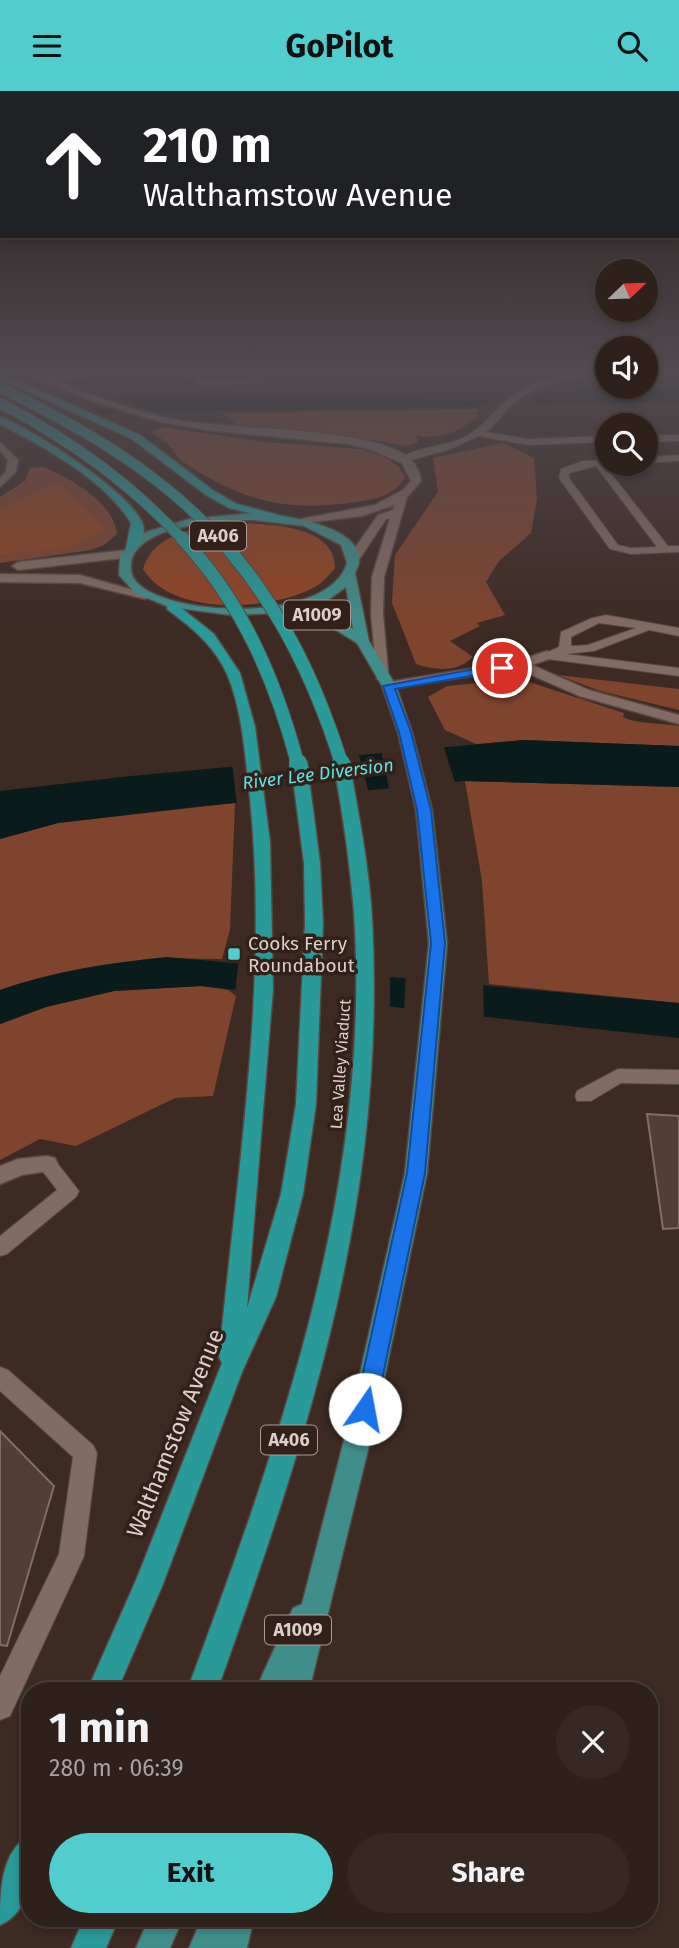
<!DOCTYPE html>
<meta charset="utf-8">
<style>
:root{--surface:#2e201a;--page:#362823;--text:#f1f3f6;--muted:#a7a3a2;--line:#493e39;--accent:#52cdce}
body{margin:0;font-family:"Fira Sans",sans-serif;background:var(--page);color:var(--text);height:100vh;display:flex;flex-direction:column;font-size:26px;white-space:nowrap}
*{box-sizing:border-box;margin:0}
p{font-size:23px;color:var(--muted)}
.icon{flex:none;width:38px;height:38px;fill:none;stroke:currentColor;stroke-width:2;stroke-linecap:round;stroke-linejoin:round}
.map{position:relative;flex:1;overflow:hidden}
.drawer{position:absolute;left:21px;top:1591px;width:637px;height:245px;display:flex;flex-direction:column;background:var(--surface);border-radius:28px;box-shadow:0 4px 10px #0003,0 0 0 2px var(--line)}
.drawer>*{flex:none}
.hud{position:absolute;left:0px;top:0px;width:679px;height:147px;box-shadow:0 4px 10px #0003,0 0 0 2px var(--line);background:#202124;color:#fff;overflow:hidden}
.needle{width:46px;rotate:67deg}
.fabs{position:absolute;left:595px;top:168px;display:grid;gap:14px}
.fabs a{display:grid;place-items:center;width:63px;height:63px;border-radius:50%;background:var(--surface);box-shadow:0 4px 10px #0003,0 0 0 2px var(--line);font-size:35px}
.pin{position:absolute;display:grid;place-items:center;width:60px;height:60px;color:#fff;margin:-30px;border:4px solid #fff;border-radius:50%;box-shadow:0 2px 7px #0007}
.me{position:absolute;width:77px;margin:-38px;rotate:12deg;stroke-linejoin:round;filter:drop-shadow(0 0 5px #0008)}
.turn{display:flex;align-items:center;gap:24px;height:147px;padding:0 28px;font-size:32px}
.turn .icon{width:91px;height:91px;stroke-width:2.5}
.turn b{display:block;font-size:49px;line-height:60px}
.round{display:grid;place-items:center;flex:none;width:74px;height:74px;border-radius:37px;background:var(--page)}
.overview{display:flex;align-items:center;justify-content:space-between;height:119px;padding:0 28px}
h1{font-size:42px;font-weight:700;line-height:52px}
.button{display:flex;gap:14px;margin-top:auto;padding:14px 28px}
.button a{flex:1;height:80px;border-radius:42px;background:var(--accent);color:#111;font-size:28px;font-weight:700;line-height:80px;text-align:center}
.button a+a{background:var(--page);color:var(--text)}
header{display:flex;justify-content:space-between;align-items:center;height:91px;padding:0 28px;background:var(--accent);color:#111;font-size:32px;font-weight:700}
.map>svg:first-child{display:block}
.green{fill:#7f442d}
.forest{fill:#924524}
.water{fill:#0a1b1b}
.pier{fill:#3d2a23}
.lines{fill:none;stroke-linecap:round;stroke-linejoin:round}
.stream{stroke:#0a1b1b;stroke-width:5}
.building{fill:#523e36;stroke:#836c64;stroke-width:2}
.service-casing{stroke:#574741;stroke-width:2}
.minor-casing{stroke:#574741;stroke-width:3}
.tertiary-casing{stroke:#574741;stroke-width:3}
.primary-casing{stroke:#574741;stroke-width:3}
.trunk-casing{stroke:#574741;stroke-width:3}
.service{fill:#816b62;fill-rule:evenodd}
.minor{fill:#816b62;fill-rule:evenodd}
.tertiary{fill:#816b62;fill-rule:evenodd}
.primary{fill:#408e8b;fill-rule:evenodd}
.trunk{fill:#2a9a99;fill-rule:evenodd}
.trunk-bridge-far2-casing{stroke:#574741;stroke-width:12;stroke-linecap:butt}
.trunk-bridge-far1-casing{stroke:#574741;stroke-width:15;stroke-linecap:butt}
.trunk-bridge-casing{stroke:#574741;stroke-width:20;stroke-linecap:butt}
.trunk-bridge-far2{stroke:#2a9a99;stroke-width:10}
.trunk-bridge-far1{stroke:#2a9a99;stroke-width:13}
.trunk-bridge{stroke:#2a9a99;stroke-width:18}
.route{fill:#1a73e8;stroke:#114b97;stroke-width:2}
.poi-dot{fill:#52cdce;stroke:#322019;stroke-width:2.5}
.labels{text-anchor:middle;stroke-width:7;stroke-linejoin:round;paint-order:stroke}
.far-street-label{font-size:16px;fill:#dbcfca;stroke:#322019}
.shield{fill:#322019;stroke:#a89a95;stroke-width:2}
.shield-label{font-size:18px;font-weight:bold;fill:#dbcfca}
.far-water-label{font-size:18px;font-style:italic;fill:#5ee2e4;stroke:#322019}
.poi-label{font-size:19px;fill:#dbcfca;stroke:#322019;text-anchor:start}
.near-street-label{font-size:23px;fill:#dbcfca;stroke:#322019}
</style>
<header><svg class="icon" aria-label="menu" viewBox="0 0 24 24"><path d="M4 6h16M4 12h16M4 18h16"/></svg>GoPilot<svg class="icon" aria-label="search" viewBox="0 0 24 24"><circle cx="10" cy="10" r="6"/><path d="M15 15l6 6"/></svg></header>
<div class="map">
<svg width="679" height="1857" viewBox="0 0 679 1857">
<rect width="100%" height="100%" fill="#3d2a23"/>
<!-- green -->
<path class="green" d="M478,318L476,323L479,325C461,340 440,350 416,344L418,351L407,355L344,344L236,334L223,322Z
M162,336L265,351L361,358L388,368L399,376L405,386C397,404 373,409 355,411C287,422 238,409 182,370C176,366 174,359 169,354C164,349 157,345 151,341Z
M503,352L534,367L537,408L531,442L499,470L486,491L505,524L477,532L480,535L450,550L473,566C458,581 436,580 416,573L392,512L395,464L438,401L433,367Z
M44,376C72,389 113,410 117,443L104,454L91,459L0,472V406L25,390L30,377Z
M558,584L679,598V619L600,600Z
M520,588L624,622L623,626C635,633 662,632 679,635V655L524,649L476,653L445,639L428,606L447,595Z
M465,690L679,696V912L489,893L482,790Z
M235,712L230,839L222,868C145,865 73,874 0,899V748L58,732Z
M201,895L228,899L236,905L213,1005L175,1007L76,1055L40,1048L0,1069V933L46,916L114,900Z"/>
<!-- forest -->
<path class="forest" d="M58,393L70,401L105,438L64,458L0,463V418C20,411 36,399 58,393Z
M234,432C266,433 336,433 335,477C329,484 323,492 315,496C271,520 172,526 143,478C154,440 200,437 234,432Z"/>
<!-- water -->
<path class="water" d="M590,297H679V311L0,324V310L268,302L572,301Z
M524,649L679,655V696L465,690L203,715L58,732L0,748V700L131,685Z
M167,866L679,912V947L201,895L114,900L46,916L0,933V899C55,880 109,872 167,866Z"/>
<!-- pier -->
<path class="pier" d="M508,299L543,298L549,299L520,318H481Z
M102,303L169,324L122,325L82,311L107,325L0,328V306Z
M443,653L456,695L390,701L381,658Z
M358,660L369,703L237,715L232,672Z
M239,866L390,881V919L235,903Z
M406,882L483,889L484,928L404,920Z"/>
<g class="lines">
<!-- stream -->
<path class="stream" d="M212,280L398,277"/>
</g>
<!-- building -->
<path class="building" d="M647,1023L679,1025V1137L663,1138Z
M0,1340L54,1395L7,1555L0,1554Z"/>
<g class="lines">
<defs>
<path id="service" d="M646,278L679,279V283L646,282Z
M607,280V284C574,287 540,291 513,313C503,321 497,333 486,341L528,348L607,345V351L528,354L479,345L448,359L403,371L398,368C416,356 444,356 465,346C482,337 491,323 505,311C533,287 572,282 607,280Z
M197,285H203L205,290L261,289L265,291L202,295L198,293Z
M679,344V350L646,351V345Z
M679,364V370L646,372V366Z
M607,369V373H611L605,375L668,455H679V461L631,463L610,458L559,387L561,378L583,370ZM596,375L657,456L631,457L618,454L569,387V382Z
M606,524L679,537V545L649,539L594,560L566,563L679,577V585L547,568L541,564L559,556L561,541L592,527ZM599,532L636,537L588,554L571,555V546Z
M618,978L679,979V993L621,992L591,1010H577L575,1005L577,1000Z
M47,1066L54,1068L79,1100L76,1106L7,1163L0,1165V1145L57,1099L37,1073L40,1068Z
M0,1276L8,1279L93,1354L97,1362L84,1465L10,1625L0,1629V1585L59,1463L73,1366L0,1300Z"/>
<path id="minor" d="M7,277C21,277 35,287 49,286C87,284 174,262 205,287L200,290C155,274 102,282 56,290C98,306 139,323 183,330C238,339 369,335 409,367C416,373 420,381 421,390L407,406L384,486L383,523L389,591L517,570L547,560L554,564L552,567L532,574L589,599L679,624V633L579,605L518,578L384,598V592L377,588L371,523L372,486L390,427L386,428L358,470L348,467L378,424L393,419L394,414L362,425L296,433L290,430L375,414L403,399L411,390L402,372L369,358L347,353L207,339L161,331L93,310Z
M0,351L18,369L16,381L0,396V387L6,380L8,369L0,360Z
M47,1065L55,1067L58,1073L55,1079L22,1084L0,1093V1075L18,1068Z"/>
<path id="tertiary" d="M127,459L131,460V466L18,479L12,475L18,471Z
M0,483L80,484L151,504L145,508L80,492L0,491Z"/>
<path id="primary" d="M253,422C279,423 381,436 355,482L369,550L396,595L412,641L432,719L447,852L427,1082L378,1318L309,1600H255L293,1517L302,1513L352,1318L405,1082L429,852L416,719L398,641L382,595L357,552L323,531L281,522L231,524L169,516L135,502L119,484L120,465L131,451L146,441L189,428ZM253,429L304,435L341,454L347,472C330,531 182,526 142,496C134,490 130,483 131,473C135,434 223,428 253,429ZM346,496L353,538L332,526L300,518L325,511Z
M149,1827H183L170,1857H136Z
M202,1827H254L247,1857H189Z"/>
<path id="trunk" d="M0,282L140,344L214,400L237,413L294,428L288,431L229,417L206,404L132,348L0,288Z
M0,326C31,337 134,403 143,434C146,442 140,452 136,459L126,457L131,432C104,388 45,357 0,333Z
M167,512H175L214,543L240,582L255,636L270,751L273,898L247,1217L281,1103L296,1013L305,832L304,772L292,680L300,675L308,680L320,772L323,832L316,1013L303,1103L276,1206L242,1281L163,1493L117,1600H87L137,1487L222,1272L219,1266C237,1080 269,894 250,707C245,666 243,621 227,583C214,554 191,536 167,518Z
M342,670L350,675C359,725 369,776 372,827C387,1108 310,1339 217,1600H187C280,1350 372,1093 354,822C350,773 343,724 334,675Z
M30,1745C30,1776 34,1820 0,1834C0,1803 0,1759 30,1745Z
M84,1827H119L106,1857H71Z"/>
</defs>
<!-- service casing -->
<use href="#service" class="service-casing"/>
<!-- minor casing -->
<use href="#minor" class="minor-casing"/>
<!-- tertiary casing -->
<use href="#tertiary" class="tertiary-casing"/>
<!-- primary casing -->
<use href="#primary" class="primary-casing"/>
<!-- trunk casing -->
<use href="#trunk" class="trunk-casing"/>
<!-- service -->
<use href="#service" class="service"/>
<!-- minor -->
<use href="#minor" class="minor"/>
<!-- tertiary -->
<use href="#tertiary" class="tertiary"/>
<!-- primary -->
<use href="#primary" class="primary"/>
<!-- trunk -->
<use href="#trunk" class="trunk"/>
<defs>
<path id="trunk-bridge-far2" d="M0,297C81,336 160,381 221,449
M0,312C70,349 129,391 183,449"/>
<path id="trunk-bridge-far1" d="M182,447C242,511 276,590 298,674
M219,447C279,514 315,588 342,674"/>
<path id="trunk-bridge" d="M298,672L300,680
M341,672L342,675"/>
</defs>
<!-- trunk-bridge-far2 casing -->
<use href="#trunk-bridge-far2" class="trunk-bridge-far2-casing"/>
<!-- trunk-bridge-far1 casing -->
<use href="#trunk-bridge-far1" class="trunk-bridge-far1-casing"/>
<!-- trunk-bridge casing -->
<use href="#trunk-bridge" class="trunk-bridge-casing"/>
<!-- trunk-bridge-far2 -->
<use href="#trunk-bridge-far2" class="trunk-bridge-far2"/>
<!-- trunk-bridge-far1 -->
<use href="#trunk-bridge-far1" class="trunk-bridge-far1"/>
<!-- trunk-bridge -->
<use href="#trunk-bridge" class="trunk-bridge"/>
</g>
<!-- sky -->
<linearGradient id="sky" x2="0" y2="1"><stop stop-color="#221713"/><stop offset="0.52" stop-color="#514a50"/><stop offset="1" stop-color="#514a50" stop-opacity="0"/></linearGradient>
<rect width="679" height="537" fill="url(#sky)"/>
<!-- route -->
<path class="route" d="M502,573L506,574V579L395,598L411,641L431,719L445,852L425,1082L376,1318L373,1325L365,1328L358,1325L355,1318L407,1082L431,852L417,719L399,641L383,595Z"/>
<!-- markers -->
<rect class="poi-dot" x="227" y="856" width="14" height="14" rx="3.5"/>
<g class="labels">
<!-- far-street labels -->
<g class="far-street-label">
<text transform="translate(340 973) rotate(-86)" y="6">Lea Valley Viaduct</text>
</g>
<!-- shield labels -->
<g class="shield">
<rect x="190" y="430.5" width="56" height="29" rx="5"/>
<rect x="284" y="509.5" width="66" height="29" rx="5"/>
<rect x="261" y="1334.5" width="56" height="29" rx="5"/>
<rect x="265" y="1524.5" width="66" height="29" rx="5"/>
</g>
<g class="shield-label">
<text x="218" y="451">A406</text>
<text x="317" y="530">A1009</text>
<text x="289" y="1355">A406</text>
<text x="298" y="1545">A1009</text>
</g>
<!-- far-water labels -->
<g class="far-water-label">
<text transform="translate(318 683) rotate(-7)" y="6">River Lee Diversion</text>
</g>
<!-- poi labels -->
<g class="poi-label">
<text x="248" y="859">Cooks Ferry<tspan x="248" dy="22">Roundabout</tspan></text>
</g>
<!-- near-street labels -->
<g class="near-street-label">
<text transform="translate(175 1342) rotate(-68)" y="8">Walthamstow Avenue</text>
</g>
</g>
</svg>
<div class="fabs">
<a><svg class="needle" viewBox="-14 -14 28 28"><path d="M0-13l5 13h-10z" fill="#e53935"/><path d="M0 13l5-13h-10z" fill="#a7a3a2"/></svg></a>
<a><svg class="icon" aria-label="sound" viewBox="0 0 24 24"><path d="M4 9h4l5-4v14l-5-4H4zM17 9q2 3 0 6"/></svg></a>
<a><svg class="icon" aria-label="search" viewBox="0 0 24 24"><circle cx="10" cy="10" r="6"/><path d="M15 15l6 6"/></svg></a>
</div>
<div class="pin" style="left:502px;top:577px;background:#d93025"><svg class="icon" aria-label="arrive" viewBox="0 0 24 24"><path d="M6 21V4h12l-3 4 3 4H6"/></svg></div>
<svg class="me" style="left:365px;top:1318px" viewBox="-20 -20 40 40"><circle r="19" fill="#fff"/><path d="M0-13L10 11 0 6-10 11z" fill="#1a73e8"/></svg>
<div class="hud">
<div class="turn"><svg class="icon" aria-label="ahead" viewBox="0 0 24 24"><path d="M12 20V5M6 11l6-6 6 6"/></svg><div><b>210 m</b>Walthamstow Avenue</div></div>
</div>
<section class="drawer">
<div class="overview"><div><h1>1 min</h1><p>280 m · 06:39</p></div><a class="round"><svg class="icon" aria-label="close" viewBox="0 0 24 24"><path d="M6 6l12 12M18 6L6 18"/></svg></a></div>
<div class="button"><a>Exit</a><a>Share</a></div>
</section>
</div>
